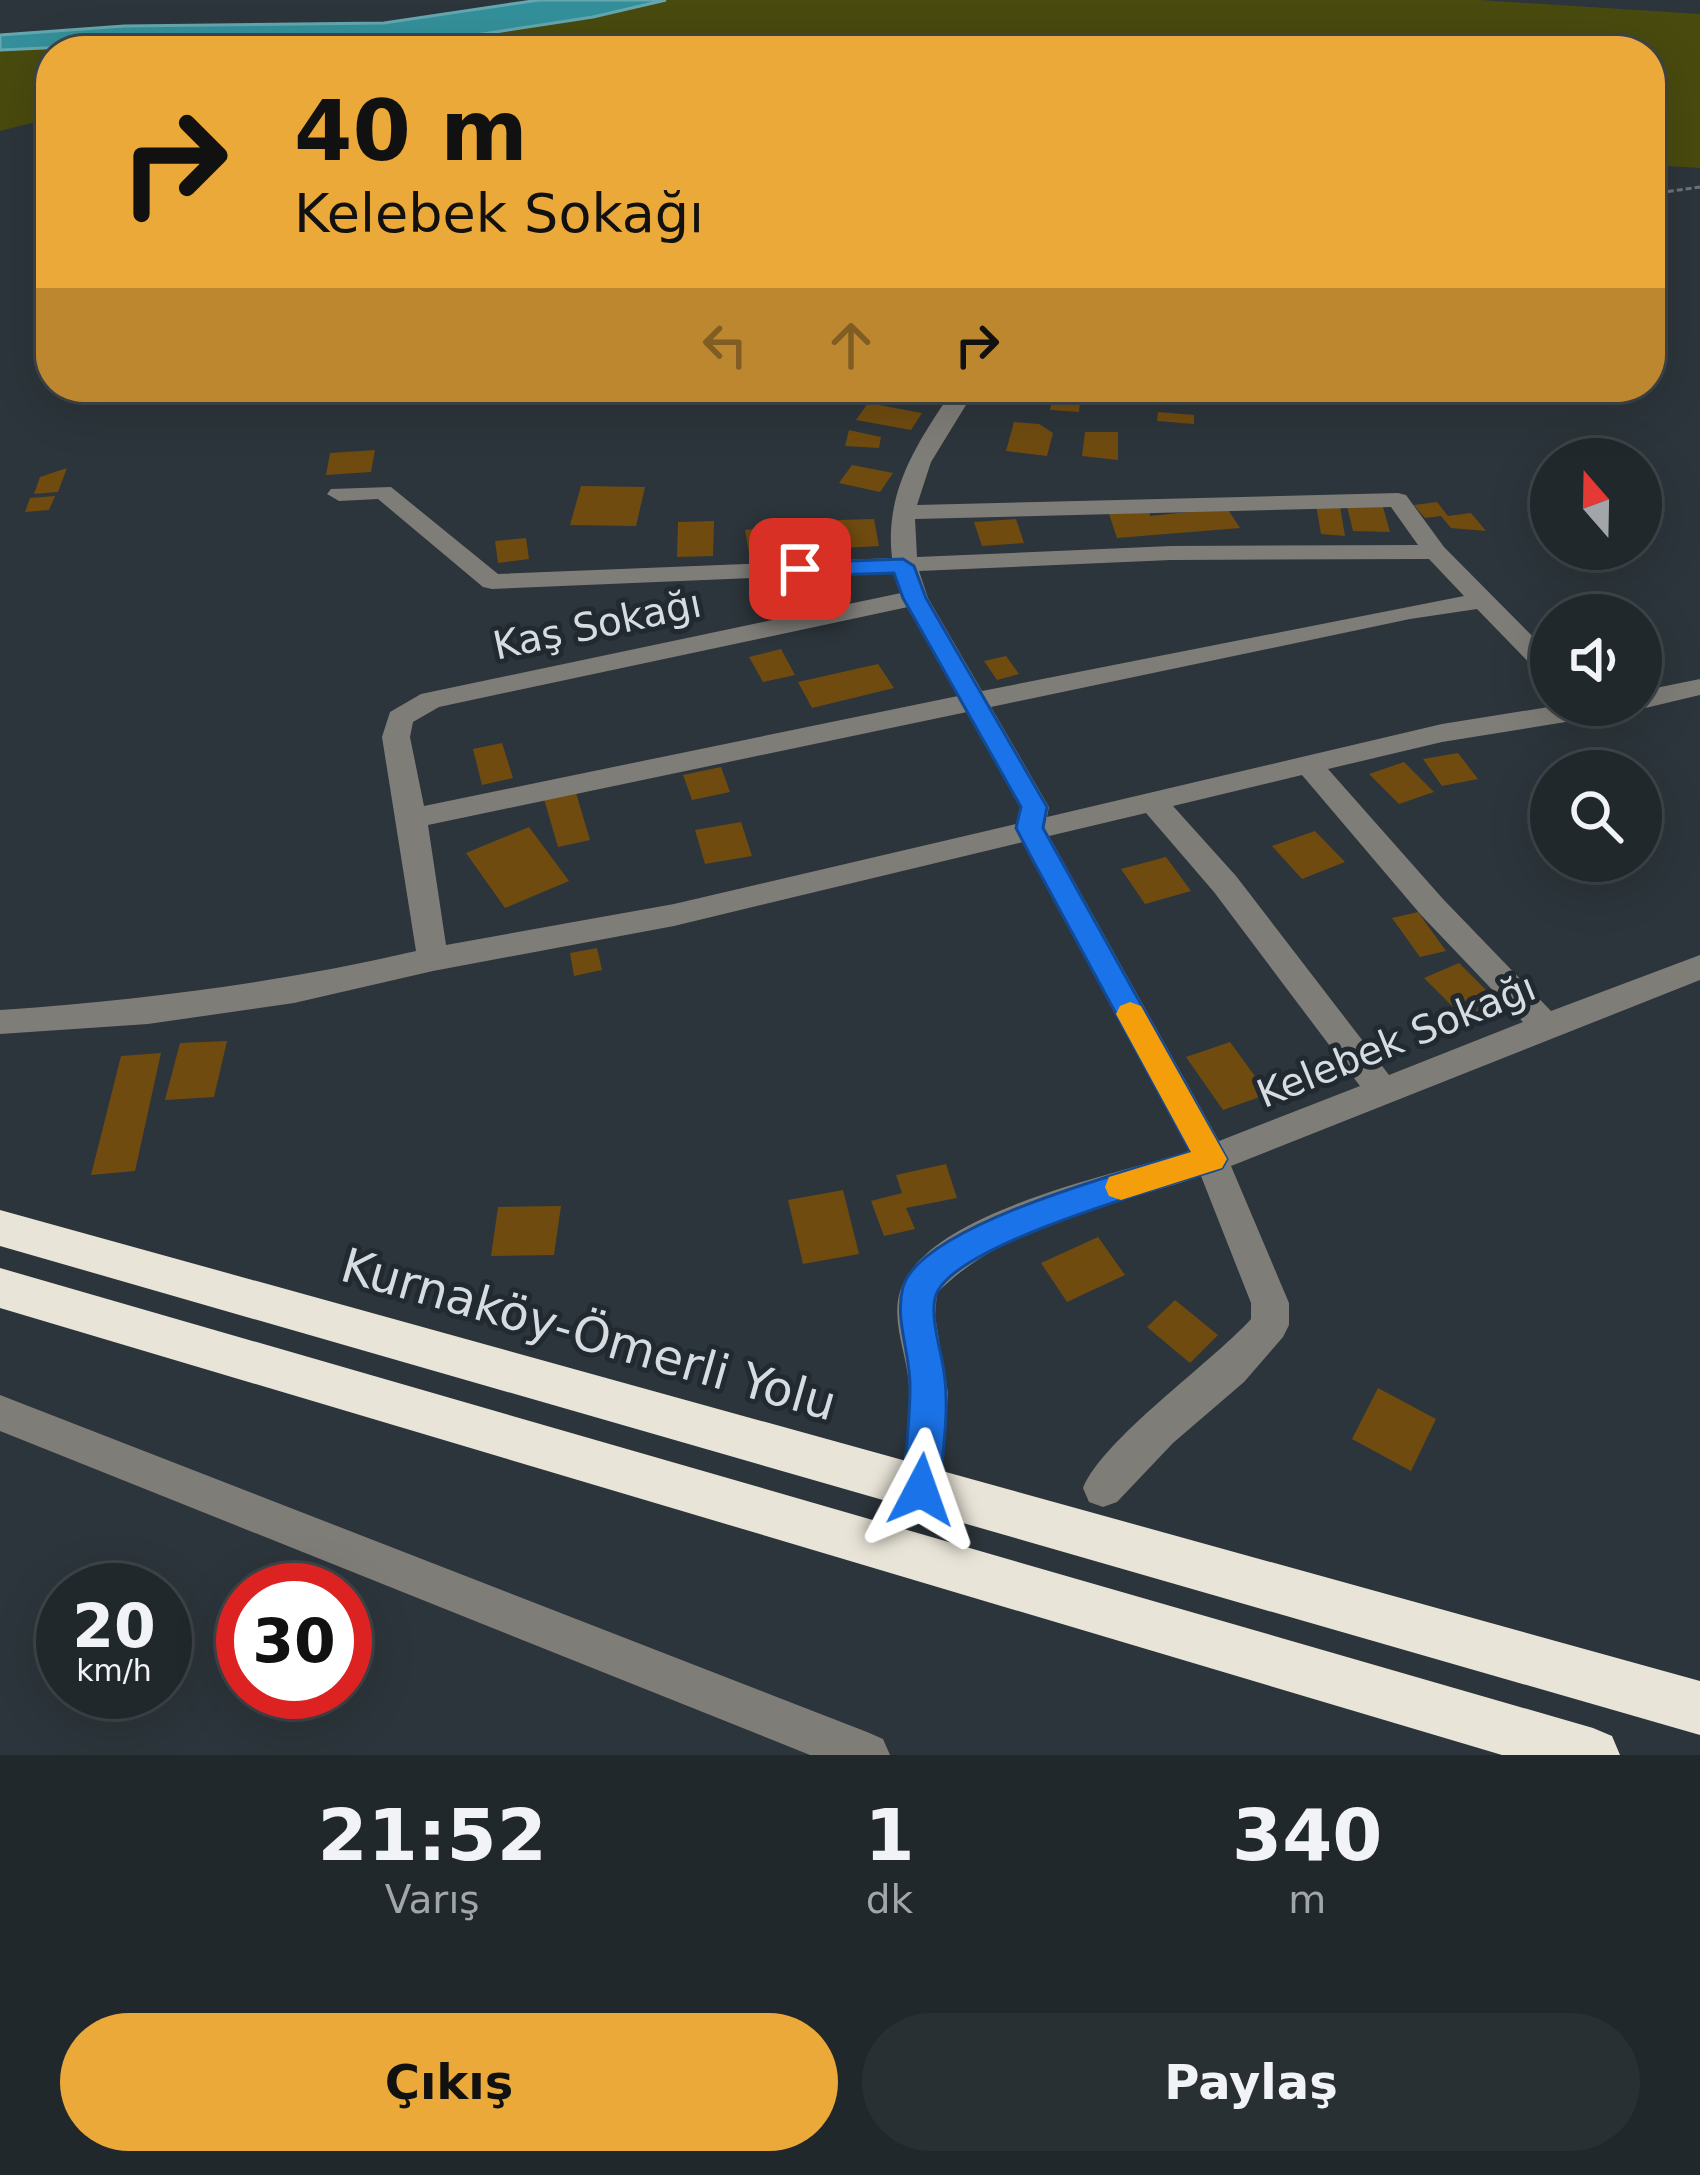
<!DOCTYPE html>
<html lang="tr">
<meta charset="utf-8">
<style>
:root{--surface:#21282c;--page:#293034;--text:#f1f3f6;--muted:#a2a6a9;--line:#3e4448;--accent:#eba93a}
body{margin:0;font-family:"DejaVu Sans",sans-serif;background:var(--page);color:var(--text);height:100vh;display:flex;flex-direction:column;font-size:45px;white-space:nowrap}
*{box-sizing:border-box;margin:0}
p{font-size:39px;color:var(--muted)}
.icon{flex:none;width:66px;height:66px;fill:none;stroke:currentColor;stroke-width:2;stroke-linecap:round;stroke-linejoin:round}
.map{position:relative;height:1755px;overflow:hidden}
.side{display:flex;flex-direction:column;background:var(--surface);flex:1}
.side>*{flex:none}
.banner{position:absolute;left:36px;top:36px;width:1629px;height:366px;border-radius:48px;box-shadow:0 12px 48px #0002,0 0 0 3px var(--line);background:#eba93a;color:#111;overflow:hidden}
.needle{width:78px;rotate:340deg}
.buttons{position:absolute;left:1530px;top:438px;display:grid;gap:24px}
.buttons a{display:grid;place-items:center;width:132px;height:132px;border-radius:50%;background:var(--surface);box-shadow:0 12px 48px #0002,0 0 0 3px var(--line);font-size:60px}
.speed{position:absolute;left:36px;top:1563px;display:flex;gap:24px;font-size:60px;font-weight:700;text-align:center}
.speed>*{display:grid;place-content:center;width:156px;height:156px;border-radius:50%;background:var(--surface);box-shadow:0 12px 48px #0002,0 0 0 3px var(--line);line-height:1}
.speed small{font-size:30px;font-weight:400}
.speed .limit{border:18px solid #d22;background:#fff;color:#111}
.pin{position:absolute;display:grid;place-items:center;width:102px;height:102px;color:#fff;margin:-51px;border-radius:24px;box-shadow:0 6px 18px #0006}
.me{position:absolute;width:132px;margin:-66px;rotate:4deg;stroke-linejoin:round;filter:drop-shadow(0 0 9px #0008)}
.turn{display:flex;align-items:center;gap:42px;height:252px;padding:0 60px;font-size:54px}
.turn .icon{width:156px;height:156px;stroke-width:2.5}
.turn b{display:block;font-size:84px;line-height:102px}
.lanes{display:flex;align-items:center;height:114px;padding:0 60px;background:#0003;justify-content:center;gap:60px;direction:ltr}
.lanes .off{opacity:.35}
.eta{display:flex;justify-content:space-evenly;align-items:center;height:204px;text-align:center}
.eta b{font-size:72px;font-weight:700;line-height:84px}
.cta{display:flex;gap:24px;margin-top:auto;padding:24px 60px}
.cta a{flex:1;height:138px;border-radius:72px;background:var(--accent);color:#111;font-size:48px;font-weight:700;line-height:138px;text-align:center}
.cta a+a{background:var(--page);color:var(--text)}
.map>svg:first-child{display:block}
.green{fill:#484a0e}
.water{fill:#33909a;stroke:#64a7af;stroke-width:3}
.building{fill:#6f4b10}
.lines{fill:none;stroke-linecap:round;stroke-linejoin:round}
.path{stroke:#6c7379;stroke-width:3;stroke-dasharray:6 3;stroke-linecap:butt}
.minor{fill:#7f7d78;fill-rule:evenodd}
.highway{fill:#e8e4d7;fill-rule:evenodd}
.route{fill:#1a73e8;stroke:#114b97;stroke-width:3}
.slow{fill:#f59e0b}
.labels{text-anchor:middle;stroke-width:10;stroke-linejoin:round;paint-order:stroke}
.street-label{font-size:39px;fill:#d7dce1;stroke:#222a31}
.near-street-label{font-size:48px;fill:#d7dce1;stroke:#222a31}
</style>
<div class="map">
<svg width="1700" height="1755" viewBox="0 0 1700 1755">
<rect width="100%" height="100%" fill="#2c353b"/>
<!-- green -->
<path class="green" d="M666,0H1480L1700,14V168L1650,165V51H51V118L0,131V50L593,17Z"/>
<!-- water -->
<path class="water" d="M539,0H666L593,17L411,45H111L0,50V35L124,26L384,23Z"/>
<!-- building -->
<path class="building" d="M1052,399L1080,401L1079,412L1050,410Z
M868,403L922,413L911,430L856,420Z
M1158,412L1194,415V424L1157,421Z
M1014,422L1039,424L1053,433L1047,456L1006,451Z
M849,430L881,437L879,448L845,446Z
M1085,432H1118V460L1082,456Z
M375,450L371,472L326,475L330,453Z
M852,465L893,473L880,492L839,483Z
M67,468L58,492L34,494L40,477Z
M581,486L645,487L636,526L570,525Z
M55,496L49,510L25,512L30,498Z
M1437,502L1448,516L1471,513L1486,531L1451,528L1441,516L1425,518L1414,505Z
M1316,505L1340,506L1345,536L1321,534Z
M1347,506L1383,507L1390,532L1353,531Z
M1227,508L1240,528L1117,538L1108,511L1150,509V516Z
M874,519L879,546L843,548L838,520Z
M1016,519L1024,543L982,546L974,522Z
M714,521L713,556L677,557L678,522Z
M785,527L789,550L749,553L745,530Z
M526,538L529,559L498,563L495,541Z
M781,649L795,675L763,682L749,657Z
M1006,656L1019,674L997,680L984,661Z
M878,664L894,688L812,708L798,682Z
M502,743L513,778L482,785L473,749Z
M1458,753L1478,779L1442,786L1423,759Z
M1404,762L1434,792L1399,804L1369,774Z
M721,767L730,792L692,800L683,775Z
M576,793L590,840L558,847L544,799Z
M741,822L752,856L705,864L695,830Z
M529,827L569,881L505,908L466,853Z
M1315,831L1345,862L1302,879L1272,846Z
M1166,857L1191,891L1145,904L1121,869Z
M1418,912L1446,951L1420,957L1392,918Z
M597,948L602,970L574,976L570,953Z
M1459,963L1499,1003L1464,1018L1424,978Z
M227,1041L214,1097L165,1100L180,1043Z
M1230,1042L1268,1094L1223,1110L1186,1057Z
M161,1053L135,1171L91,1175L121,1056Z
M946,1164L957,1198L906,1208L915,1229L884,1236L871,1201L902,1193L896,1175Z
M843,1190L859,1254L803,1264L788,1200Z
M561,1206L554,1255L491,1256L498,1207Z
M1098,1237L1125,1275L1067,1302L1041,1263Z
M1175,1300L1218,1335L1190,1363L1147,1327Z
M1378,1388L1436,1419L1411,1471L1352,1439Z"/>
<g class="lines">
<!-- path -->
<path class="path" d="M1650,194L1700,187"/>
<!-- minor -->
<path class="minor" d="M955,387H977L931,462L917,505L1398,493L1406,495L1444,547L1551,655V678L1542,676L1477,609L1410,619L991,707L1049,807L1047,817L1442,724L1561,705H1628L1615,714L1442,742L1328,769L1443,899L1551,1011L1700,955V980L1231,1166L1289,1303V1325L1283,1337L1244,1382L1173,1443L1117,1502L1103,1507L1089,1502L1083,1488C1104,1438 1209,1365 1251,1319V1303L1201,1176C1111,1207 1006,1223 937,1293L935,1316L948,1393L941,1489L935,1503L921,1509L907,1503L901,1489C904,1455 910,1421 909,1387C908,1358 892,1325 899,1295C920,1212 1117,1175 1189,1151L1023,842L674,926L433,971L294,1003L148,1024L0,1034V1010C142,1000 278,983 416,951L382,737L390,712L421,694L901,593L895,572L492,589L483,587L378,499L339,501L327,494L331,489L391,487L498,574L892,558C884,491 918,441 955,387ZM1391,507L1418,545L1171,546L917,557L915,519ZM1429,559L1464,596L982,691L928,598L919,571L1171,560ZM908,607L958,696L424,806L410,737L413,722L439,707ZM967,712L1021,807L1016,824L674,904L446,945L428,825ZM1302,775L1421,915L1523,1022L1389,1075L1236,876L1173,806ZM1146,813L1214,892L1360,1086L1219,1141L1049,836Z
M1700,679V695L1641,709L1631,705H1641V691Z
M0,1395L867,1732L883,1739L890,1755H810L0,1431Z"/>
<!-- highway -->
<path class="highway" d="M0,1210L1700,1681V1735L0,1246Z
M0,1268L1593,1728L1612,1736L1620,1755H1502L0,1308Z"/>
</g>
<!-- route -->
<path class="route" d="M903,559L914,566L926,598L1047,807L1043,828L1227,1159L1222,1168C1169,1186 947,1245 935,1298C930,1323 943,1354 945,1380C949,1415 942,1454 940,1490L934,1502L921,1507L908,1502L903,1490C905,1456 910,1422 910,1388C911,1354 894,1320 903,1287C921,1225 1130,1170 1191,1152L1030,855L1016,828L1021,807L903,598L894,573L800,576L789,569L800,563Z"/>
<!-- slow -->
<path class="slow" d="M1130,1002L1141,1006L1227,1159L1222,1168L1121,1200L1109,1196L1105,1187L1109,1177L1191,1152L1116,1014L1120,1006Z"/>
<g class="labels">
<!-- street labels -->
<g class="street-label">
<text transform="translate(597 624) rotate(-12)" y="14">Kaş Sokağı</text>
<text transform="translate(1396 1040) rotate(-22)" y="14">Kelebek Sokağı</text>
</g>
<!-- near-street labels -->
<g class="near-street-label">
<text transform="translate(589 1334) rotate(16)" y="17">Kurnaköy-Ömerli Yolu</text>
</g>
</g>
</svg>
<div class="buttons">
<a><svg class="needle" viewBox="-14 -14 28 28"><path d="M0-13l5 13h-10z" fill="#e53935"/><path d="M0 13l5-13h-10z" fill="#a2a6a9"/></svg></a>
<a><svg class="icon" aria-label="sound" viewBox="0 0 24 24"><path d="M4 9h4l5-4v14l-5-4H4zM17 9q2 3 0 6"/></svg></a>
<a><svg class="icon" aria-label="search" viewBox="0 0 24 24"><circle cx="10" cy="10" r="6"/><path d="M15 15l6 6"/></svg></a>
</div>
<div class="speed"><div>20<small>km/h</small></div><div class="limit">30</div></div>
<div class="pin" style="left:800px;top:569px;background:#d93025"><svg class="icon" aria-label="arrive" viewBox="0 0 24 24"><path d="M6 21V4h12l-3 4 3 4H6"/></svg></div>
<svg class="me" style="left:921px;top:1490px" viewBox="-20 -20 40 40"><path d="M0-17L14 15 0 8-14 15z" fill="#1a73e8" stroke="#fff" stroke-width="4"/></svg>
<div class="banner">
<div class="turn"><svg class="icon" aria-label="right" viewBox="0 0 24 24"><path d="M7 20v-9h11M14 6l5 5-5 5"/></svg><div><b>40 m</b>Kelebek Sokağı</div></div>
<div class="lanes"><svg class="icon off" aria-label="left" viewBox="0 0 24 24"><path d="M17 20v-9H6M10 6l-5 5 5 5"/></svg><svg class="icon off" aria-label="ahead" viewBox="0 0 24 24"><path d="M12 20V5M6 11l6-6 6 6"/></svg><svg class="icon" aria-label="right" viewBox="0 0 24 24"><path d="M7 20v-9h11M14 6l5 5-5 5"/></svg></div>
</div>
</div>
<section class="side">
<div class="eta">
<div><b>21:52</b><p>Varış</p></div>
<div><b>1</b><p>dk</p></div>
<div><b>340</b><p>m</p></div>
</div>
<div class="cta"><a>Çıkış</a><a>Paylaş</a></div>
</section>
